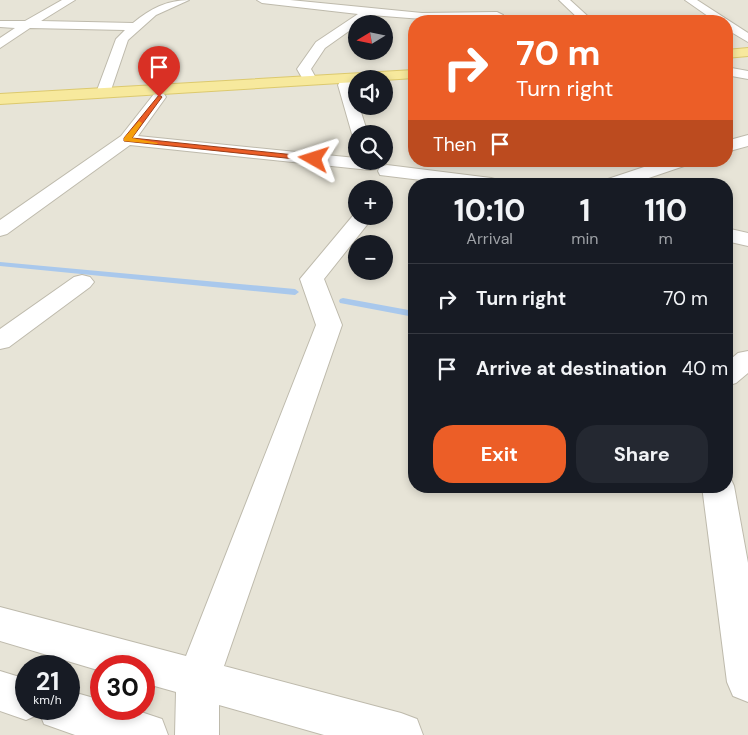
<!DOCTYPE html>
<meta charset="utf-8">
<style>
:root{--surface:#171b24;--page:#242831;--text:#f1f3f6;--muted:#9ea1a6;--line:#363941;--accent:#ec5e27}
body{margin:0;font-family:"DM Sans",sans-serif;background:var(--page);color:var(--text);height:100vh;display:flex;flex-direction:column;font-size:19px;white-space:nowrap}
*{box-sizing:border-box;margin:0}
p{font-size:16px;color:var(--muted)}
.icon{flex:none;width:28px;height:28px;fill:none;stroke:currentColor;stroke-width:2;stroke-linecap:round;stroke-linejoin:round}
.map{position:relative;flex:1;overflow:hidden}
.sheet{position:absolute;left:408px;top:178px;width:325px;height:315px;display:flex;flex-direction:column;background:var(--surface);border-radius:20px;box-shadow:0 2px 8px #0003}
.sheet>*{flex:none}
.top-card{position:absolute;left:408px;top:15px;width:325px;height:152px;border-radius:20px;box-shadow:0 2px 8px #0003;background:#ec5e27;color:#fff;overflow:hidden}
.needle{width:32px;rotate:260deg}
.tools{position:absolute;left:348px;top:15px;display:grid;gap:10px}
.tools a{display:grid;place-items:center;width:45px;height:45px;border-radius:50%;background:var(--surface);box-shadow:0 2px 8px #0003;font-size:25px}
.speed{position:absolute;left:15px;top:655px;display:flex;gap:10px;font-size:25px;font-weight:700;text-align:center}
.speed>*{display:grid;place-content:center;width:65px;height:65px;border-radius:50%;background:var(--surface);box-shadow:0 2px 8px #0003;line-height:1}
.speed small{font-size:12px;font-weight:400}
.speed .limit{border:8px solid #d22;background:#fff;color:#111}
.pin{position:absolute;display:grid;place-items:center;width:42px;height:42px;color:#fff;margin:-51px -21px;border-radius:50% 50% 50% 0;rotate:-45deg;box-shadow:0 0 5px #0007}
.pin .icon{rotate:45deg}
.me{position:absolute;width:55px;margin:-28px;rotate:276deg;stroke-linejoin:round;filter:drop-shadow(0 0 4px #0008)}
.turn{display:flex;align-items:center;gap:18px;height:105px;padding:0 25px;font-size:22px}
.turn .icon{width:65px;height:65px;stroke-width:2.5}
.turn b{display:block;font-size:35px;line-height:42px}
.then{display:flex;align-items:center;height:48px;padding:0 25px;background:#0003;gap:10px;font-size:19px}
.eta{display:flex;justify-content:space-evenly;align-items:center;height:85px;text-align:center}
.eta b{font-size:30px;font-weight:700;line-height:35px}
.action{display:flex;gap:10px;margin-top:auto;padding:10px 25px}
.action a{flex:1;height:58px;border-radius:20px;background:var(--accent);color:#fff;font-size:20px;font-weight:700;line-height:58px;text-align:center}
.action a+a{background:var(--page);color:var(--text)}
ul{padding:0;list-style:none}
li{display:flex;align-items:center;gap:15px;height:70px;padding:0 25px;border-top:1px solid var(--line)}
li div{flex:1}
li b{display:block;font-size:19px}
li em{font-style:normal}
.map>svg:first-child{display:block}
.residential{fill:#e7e4d7;fill-rule:evenodd}
.lines{fill:none;stroke-linecap:round;stroke-linejoin:round}
.stream{fill:#a9c8ec;fill-rule:evenodd}
.minor-casing{stroke:#bebaac;stroke-width:2}
.primary-casing{stroke:#dcc96e;stroke-width:2}
.minor{fill:#fff;fill-rule:evenodd}
.primary{fill:#f7e99d;fill-rule:evenodd}
.route{fill:#ec5e27;stroke:#993d19}
.slow{fill:#f59e0b}
</style>
<div class="map">
<svg width="748" height="735" viewBox="0 0 748 735">
<rect width="100%" height="100%" fill="#f3f1e9"/>
<!-- residential -->
<path class="residential" d="M0,0H748V735H0ZM414,21H726V161H414ZM356,24H384V51H356ZM356,79H384V106H356ZM356,134H384V161H356ZM414,184H726V486H414ZM356,189H384V216H356ZM356,244H384V271H356ZM26,666H69V709H26ZM101,666H144V709H101Z"/>
<g class="lines">
<!-- stream -->
<path class="stream" d="M0,262L295,289L299,292L295,295L0,266Z
M343,298L414,311V317L340,303L339,301L340,299Z"/>
<defs>
<path id="minor" d="M62,0H75L41,21L133,23C150,9 167,0 189,0L156,15L128,40L110,93L108,96H98L96,93L116,39L125,30L30,28L0,48V38L15,28L0,27V21H25Z
M257,0H290L422,13L497,12L503,15L497,18L422,19L371,15L356,24V26L325,48L311,69L317,80L315,83H305L297,69L316,42L358,14L262,3Z
M559,0H570L593,21H581Z
M685,0H697L748,33V42L726,29V21H715Z
M726,67L748,71V79L726,75Z
M345,81L350,82C355,89 356,98 356,106H359L368,134H356V138L352,134L338,85L340,82Z
M159,93L164,94L166,97L138,136L356,158V161H376L379,165L376,169L370,170L130,145L7,234L0,236V220L121,136L154,94Z
M748,135V146L726,152V141Z
M662,161H690L687,165L631,184H603L605,180Z
M387,165L491,178L498,180L500,184H454L380,175L378,171L380,167Z
M356,212V216H374L324,279L342,325L224,666L401,713L417,719L423,735H324L219,705V735H175L176,692L144,683V666H101V671L0,641V607L186,656L316,325L300,279Z
M726,228L748,233V246L726,241Z
M82,275L90,277L94,282L90,287L9,347L0,349V329L74,277Z
M748,351V373L736,383L726,386V363L738,353Z
M726,476L730,477L734,486L748,563V702L733,696L727,682L702,486H726Z
M0,671L26,679V709H69V691L101,700V709H132L162,719L168,735H75L44,724L40,714L26,720L0,711Z"/>
<path id="primary" d="M748,48V56L726,58V50Z
M414,70V78L384,80L356,79V82L0,104V94Z"/>
</defs>
<!-- minor casing -->
<use href="#minor" class="minor-casing"/>
<!-- primary casing -->
<use href="#primary" class="primary-casing"/>
<!-- minor -->
<use href="#minor" class="minor"/>
<!-- primary -->
<use href="#primary" class="primary"/>
</g>
<!-- route -->
<path class="route" d="M159,95L162,97L132,138L314,157L318,159L314,161L124,141V138Z"/>
<!-- slow -->
<path class="slow" d="M139,121L142,123L132,138L158,143L157,144L124,141V138Z"/>
</svg>
<div class="tools">
<a><svg class="needle" viewBox="-14 -14 28 28"><path d="M0-13l5 13h-10z" fill="#e53935"/><path d="M0 13l5-13h-10z" fill="#9ea1a6"/></svg></a>
<a><svg class="icon" aria-label="sound" viewBox="0 0 24 24"><path d="M4 9h4l5-4v14l-5-4H4zM17 9q2 3 0 6"/></svg></a>
<a><svg class="icon" aria-label="search" viewBox="0 0 24 24"><circle cx="10" cy="10" r="6"/><path d="M15 15l6 6"/></svg></a>
<a>+</a>
<a>−</a>
</div>
<div class="speed"><div>21<small>km/h</small></div><div class="limit">30</div></div>
<div class="pin" style="left:159px;top:97px;background:#d93025"><svg class="icon" aria-label="arrive" viewBox="0 0 24 24"><path d="M6 21V4h12l-3 4 3 4H6"/></svg></div>
<svg class="me" style="left:314px;top:159px" viewBox="-20 -20 40 40"><path d="M0-17L14 15 0 8-14 15z" fill="#ec5e27" stroke="#fff" stroke-width="4"/></svg>
<div class="top-card">
<div class="turn"><svg class="icon" aria-label="right" viewBox="0 0 24 24"><path d="M7 20v-9h11M14 6l5 5-5 5"/></svg><div><b>70 m</b>Turn right</div></div>
<div class="then">Then<svg class="icon" aria-label="arrive" viewBox="0 0 24 24"><path d="M6 21V4h12l-3 4 3 4H6"/></svg></div>
</div>
<section class="sheet">
<div class="eta">
<div><b>10:10</b><p>Arrival</p></div>
<div><b>1</b><p>min</p></div>
<div><b>110</b><p>m</p></div>
</div>
<ul>
<li><svg class="icon" aria-label="right" viewBox="0 0 24 24"><path d="M7 20v-9h11M14 6l5 5-5 5"/></svg><div><b>Turn right</b></div><em>70 m</em></li>
<li><svg class="icon" aria-label="arrive" viewBox="0 0 24 24"><path d="M6 21V4h12l-3 4 3 4H6"/></svg><div><b>Arrive at destination</b></div><em>40 m</em></li>
</ul>
<div class="action"><a>Exit</a><a>Share</a></div>
</section>
</div>
